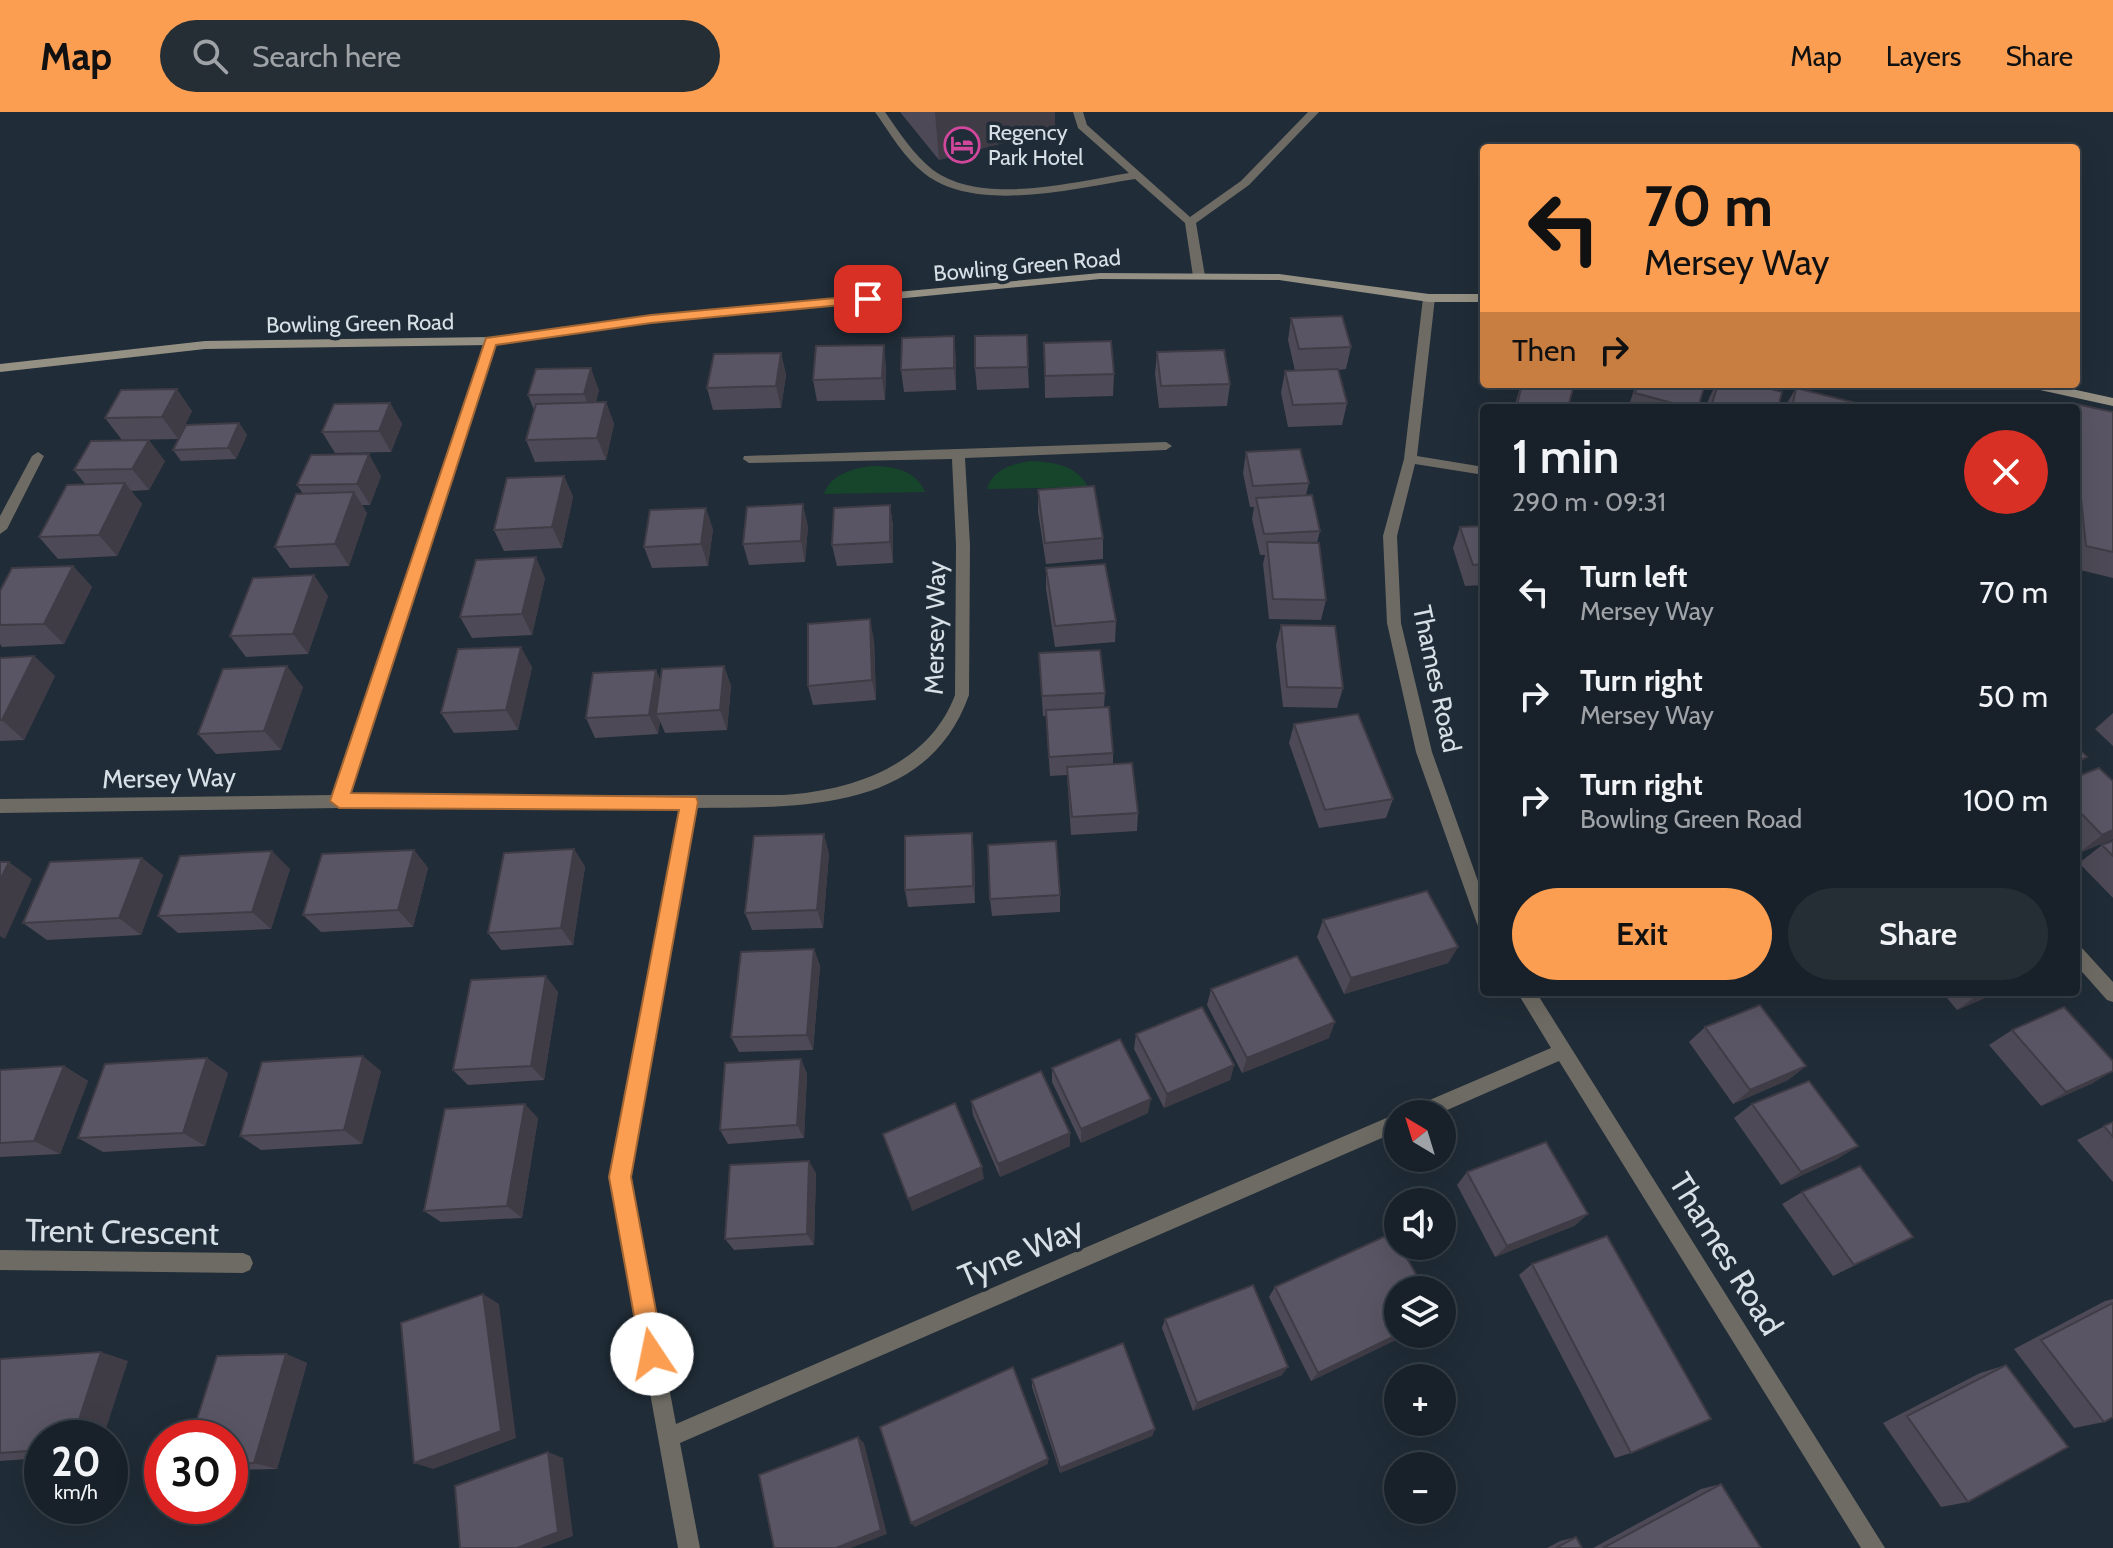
<!DOCTYPE html>
<meta charset="utf-8">
<style>
:root{--surface:#182129;--page:#252e35;--text:#f1f3f6;--muted:#9fa3a8;--line:#363e46;--accent:#fb9e51}
body{margin:0;font-family:Cabin,sans-serif;background:var(--page);color:var(--text);height:100vh;display:flex;flex-direction:column;font-size:30px;white-space:nowrap}
*{box-sizing:border-box;margin:0}
p{font-size:26px;color:var(--muted)}
.icon{flex:none;width:44px;height:44px;fill:none;stroke:currentColor;stroke-width:2;stroke-linecap:round;stroke-linejoin:round}
.map{position:relative;flex:1;overflow:hidden}
.details{position:absolute;left:1480px;top:292px;width:600px;height:592px;display:flex;flex-direction:column;background:var(--surface);border-radius:8px;box-shadow:0 8px 32px #0002,0 0 0 2px var(--line)}
.details>*{flex:none}
.banner{position:absolute;left:1480px;top:32px;width:600px;height:244px;border-radius:8px;box-shadow:0 8px 32px #0002,0 0 0 2px var(--line);background:#fb9e51;color:#111;overflow:hidden}
.needle{width:52px;rotate:322deg}
.tools{position:absolute;left:1384px;top:988px;display:grid;gap:16px}
.tools a{display:grid;place-items:center;width:72px;height:72px;border-radius:50%;background:var(--surface);box-shadow:0 8px 32px #0002,0 0 0 2px var(--line);font-size:40px}
.speed{position:absolute;left:24px;top:1308px;display:flex;gap:16px;font-size:40px;font-weight:700;text-align:center}
.speed>*{display:grid;place-content:center;width:104px;height:104px;border-radius:50%;background:var(--surface);box-shadow:0 8px 32px #0002,0 0 0 2px var(--line);line-height:1}
.speed small{font-size:20px;font-weight:400}
.speed .limit{border:12px solid #d22;background:#fff;color:#111}
.pin{position:absolute;display:grid;place-items:center;width:68px;height:68px;color:#fff;margin:-34px;border-radius:16px;box-shadow:0 4px 12px #0006}
.me{position:absolute;width:88px;margin:-44px;rotate:349deg;stroke-linejoin:round;filter:drop-shadow(0 0 6px #0008)}
.turn{display:flex;align-items:center;gap:28px;height:168px;padding:0 32px;font-size:36px}
.turn .icon{width:104px;height:104px;stroke-width:2.5}
.turn b{display:block;font-size:56px;line-height:68px}
.then{display:flex;align-items:center;height:76px;padding:0 32px;background:#0003;gap:16px;font-size:30px}
.round{display:grid;place-items:center;flex:none;width:84px;height:84px;border-radius:42px;background:var(--page)}
.overview{display:flex;align-items:center;justify-content:space-between;height:136px;padding:0 32px}
h1{font-size:48px;font-weight:600;line-height:60px}
.cta{display:flex;gap:16px;margin-top:auto;padding:16px 32px}
.cta a{flex:1;height:92px;border-radius:48px;background:var(--accent);color:#111;font-size:32px;font-weight:600;line-height:92px;text-align:center}
.cta a+a{background:var(--page);color:var(--text)}
ul{padding:0;list-style:none}
li{display:flex;align-items:center;gap:24px;height:104px;padding:0 32px}
li div{flex:1}
li b{display:block;font-size:30px}
li em{font-style:normal}
header{display:flex;align-items:center;gap:48px;box-sizing:border-box;height:112px;padding:0 40px;background:var(--accent);color:#111}
header strong{font-size:38px}
nav{display:flex;gap:44px;margin-inline-start:auto;font-size:28px}
.search{width:560px;height:72px;background:var(--page);display:flex;align-items:center;gap:20px;box-sizing:border-box;padding:0 28px;border-radius:44px;color:var(--muted);font-size:30px}
.map>svg:first-child{display:block}
.green{fill:#16452b}
.lines{fill:none;stroke-linecap:round;stroke-linejoin:round}
.lane{fill:#6e6b64;fill-rule:evenodd}
.street{fill:#6e6b64;fill-rule:evenodd}
.secondary{fill:#949084;fill-rule:evenodd}
.wall{fill:#4d4956}
.shaded-wall{fill:#3f3c46}
.building{fill:#5a5564;stroke:#3f3c46;stroke-width:2}
.route{fill:#fb9e51;stroke:#a36735;stroke-width:2}
.labels{text-anchor:middle;stroke-width:7;stroke-linejoin:round;paint-order:stroke}
.far-poi-label{font-size:22px;fill:#d8e0e7;stroke:#202c37;text-anchor:start}
.far-street-label{font-size:22px;fill:#d8e0e7;stroke:#202c37}
.street-label{font-size:26px;fill:#d8e0e7;stroke:#202c37}
.near-street-label{font-size:32px;fill:#d8e0e7;stroke:#202c37}
</style>
<header>
<strong>Map</strong>
<div class="search"><svg class="icon" aria-label="search" viewBox="0 0 24 24"><circle cx="10" cy="10" r="6"/><path d="M15 15l6 6"/></svg>Search here</div>
<nav><a>Map</a><a>Layers</a><a>Share</a></nav>
</header>
<div class="map">
<svg width="2113" height="1436" viewBox="0 0 2113 1436">
<rect width="100%" height="100%" fill="#202c37"/>
<!-- green -->
<path class="green" d="M1031,349C1053,350 1077,353 1088,375L987,377C993,357 1012,352 1031,349Z
M871,354C893,354 916,358 925,380L824,382C831,362 852,357 871,354Z"/>
<g class="lines">
<!-- lane -->
<path class="lane" d="M875,0H885C899,20 913,42 933,58C982,94 1073,70 1129,61L1078,16L1073,0H1083L1087,13L1190,105L1241,69L1308,0H1319L1249,73L1196,111L1205,164L1199,167L1193,164L1185,111L1135,67C1075,76 977,102 925,62C904,46 890,21 875,0Z"/>
<!-- street -->
<path class="street" d="M1429,182L1435,186L1417,344L1484,355V363L1415,352L1397,424L1401,511L1432,640L1484,786V816L1478,814L1476,809L1416,640L1387,511L1383,424L1404,347L1423,186Z
M491,225L497,229L349,683H783C852,679 929,653 955,583L956,433L952,347L749,351L743,347L744,344L1166,330L1172,334L1166,338L965,346L970,433L969,583C927,701 799,695 696,696L629,1065L676,1312L1391,1004L1398,1001L1400,1002H1398V1019L680,1331L700,1436H678L611,1065L680,696H339L0,701V687L333,683L485,229Z
M38,340L44,344L7,417L0,422V404L32,344Z
M2076,833L2082,836L2113,870V890L2107,888L2076,853Z
M1517,880H1536L1885,1436H1861L1559,949L1438,1002H1408L1411,996L1551,936Z
M0,1138L243,1141L250,1144L253,1151L250,1158L243,1161L0,1158Z"/>
<!-- secondary -->
<path class="secondary" d="M1100,161L1279,162L1429,182H1484V190H1429L1279,168L1100,167L651,211L491,233L205,237L0,260V252L205,229L491,225L651,203Z
M2025,272H2049L2113,286V294L2031,276Z"/>
</g>
<!-- wall -->
<path class="wall" d="M900,0H1055V17L939,48Z
M1291,206L1351,235L1346,257L1338,258L1347,291L1342,313L1288,315L1281,281L1285,259H1295L1288,228Z
M1044,231L1114,262L1113,284L1045,286Z
M1157,240L1230,272L1227,294L1159,296L1155,262Z
M781,241L786,263L781,296L713,298L707,276Z
M956,246V278L904,280L901,258Z
M886,255L885,288L817,289L813,268Z
M1028,255L1029,276L977,278L975,256Z
M1521,272H1574L1568,296H1514Z
M1636,272H1705L1698,296H1628Z
M1716,272H1752L1778,296H1706L1709,286Z
M1796,276L1859,296H1784Z
M599,278L596,290H606L614,312L606,348L535,350L526,328L534,298L528,283Z
M390,291L402,312L391,340L335,341L322,320Z
M2071,291L2113,300V466L2076,457V296H2067Z
M192,299L178,327L122,328L105,306Z
M239,311L247,323L236,347L181,349L173,338Z
M1246,340L1309,371L1306,383L1320,419L1317,431L1326,488L1321,508L1269,507L1263,452L1265,443H1260L1252,407L1254,395H1250L1243,361Z
M165,349L149,378L131,379L142,392L117,444L58,447L39,425L86,373L74,358Z
M381,364L370,393H362L367,401L349,454L290,456L275,435L303,382L297,373Z
M564,364L573,385L562,436L504,439L494,418Z
M1038,378L1103,426V447L1046,452L1038,400Z
M890,393L893,415V451L837,454L832,433Z
M808,414L805,450L749,453L743,432Z
M1484,414V473L1465,474L1453,436L1460,415Z
M713,417L708,454L652,456L644,435Z
M73,454L92,475L64,532L2,535L0,532V479Z
M1046,456L1116,509L1115,530L1055,535L1046,477Z
M545,466L532,523L472,526L460,505Z
M328,484L308,542L246,545L230,524Z
M1281,513L1343,576L1337,596L1283,595L1276,533Z
M874,528L876,588L813,593L808,574Z
M1039,541L1105,581L1104,595L1113,641V652L1138,701L1137,719L1071,723L1067,663L1050,664L1046,604H1043Z
M34,544L55,564L24,628L0,629V546Z
M724,554L731,574L727,618L665,621L660,609L658,622L595,626L586,606L656,558L661,570Z
M532,555L518,618L454,621L441,601Z
M303,575L281,638L216,642L198,622Z
M2113,601V634L2095,617Z
M1294,612L1393,687L1386,706L1319,716L1289,631Z
M2076,665L2113,669V727L2079,741L2076,738Z
M2113,729V786L2079,751L2102,733Z
M574,737L585,755L573,833L501,838L488,821Z
M414,738L428,756L413,815L321,820L303,803Z
M974,739L975,791L908,795L905,778Z
M829,741L823,816L752,818L745,801Z
M142,746L163,763L141,823L47,828L23,811Z
M290,757L271,817L178,821L158,804Z
M1060,783V800L992,804L990,787Z
M1323,808L1458,835L1448,851L1344,882L1317,825Z
M814,837L820,854L813,938L739,940L731,925Z
M1211,877L1329,926L1242,961L1207,893Z
M558,880L544,968L468,973L453,958Z
M1942,880H1999L1957,898Z
M1705,915L1806,954L1788,968L1733,992L1689,930Z
M2012,918L2093,971L2041,994L1989,933Z
M1136,922L1234,953L1230,968L1164,996L1134,937Z
M207,946L228,961L205,1034L103,1040L78,1026Z
M801,947L807,962L804,1026L728,1032L720,1018Z
M64,954L88,969L60,1042L0,1045V958Z
M1052,956L1148,1001L1081,1031L1052,970Z
M381,959L362,1032L261,1038L240,1024Z
M971,989L1070,1034L1000,1065L973,1003Z
M1752,992L1858,1034L1837,1047L1781,1073L1734,1006Z
M538,1006L522,1106L441,1110L424,1099Z
M2113,1010V1070L2077,1028Z
M1467,1060L1588,1102L1574,1114L1495,1145L1457,1073Z
M816,1061L814,1133L734,1138L725,1127Z
M1802,1080L1913,1125L1833,1164L1782,1092Z
M1532,1152L1631,1341L1615,1346L1519,1163Z
M1275,1175L1398,1222H1408L1311,1269L1269,1185Z
M2113,1187V1305L2104,1310L2074,1316L2014,1237L2105,1189Z
M1165,1207L1282,1263L1193,1299L1162,1216Z
M286,1242L307,1251L277,1357L230,1358V1326Z
M0,1247L128,1249L42,1326V1346L0,1349Z
M2006,1253L1968,1390L1941,1395L1883,1311L1980,1261Z
M1032,1267L1155,1317L1152,1324L1060,1361L1032,1275Z
M1721,1372L1761,1436H1593L1701,1377Z
M1576,1425L1582,1436H1547L1560,1429Z"/>
<!-- shaded-wall -->
<path class="shaded-wall" d="M935,0H1055V17L939,48Z
M954,224L956,246V278L954,256Z
M884,233L886,255L885,288L882,266Z
M781,241L786,263L781,296L776,274Z
M591,256L599,278L592,304L584,282Z
M177,277L192,299L178,327L162,305Z
M606,290L614,312L606,348L597,326Z
M390,291L402,312L391,340L379,319Z
M239,311L247,323L236,347L228,336Z
M149,328L165,349L149,378L132,357Z
M369,342L381,364L370,393L357,372Z
M564,364L573,385L562,436L552,415Z
M125,371L142,392L117,444L99,423Z
M354,380L367,401L349,454L335,432Z
M803,392L808,414L805,450L801,429Z
M890,393L893,415V451L890,430Z
M706,396L713,417L708,454L701,432Z
M536,445L545,466L532,523L522,502Z
M73,454L92,475L64,532L44,512Z
M314,463L328,484L308,542L293,522Z
M870,507L874,528L876,588L872,568Z
M521,535L532,555L518,618L506,598Z
M34,544L55,564L24,628L2,608Z
M287,554L303,575L281,638L264,619Z
M724,554L731,574L727,618L720,598Z
M656,558L664,578L656,602L660,609L658,622L649,603Z
M2087,645L2076,654V649Z
M2113,718V727L2079,741L2102,723Z
M972,721L974,739L975,791L973,774Z
M824,722L829,741L823,816L817,798Z
M574,737L585,755L573,833L561,816Z
M414,738L428,756L413,815L398,798Z
M272,739L290,757L271,817L252,800Z
M142,746L163,763L141,823L119,806Z
M9,750L32,767L5,827L0,824V768Z
M1458,835L1448,851L1344,882L1351,866Z
M814,837L820,854L813,938L807,923Z
M546,864L558,880L544,968L531,954Z
M1983,880H1999L1957,898L1979,882Z
M1335,910L1329,926L1242,961L1247,946Z
M363,944L381,959L362,1032L344,1018Z
M207,946L228,961L205,1034L183,1021Z
M801,947L807,962L804,1026L797,1013Z
M1234,953L1230,968L1164,996L1167,982Z
M64,954L88,969L60,1042L34,1029Z
M1806,954L1788,968L1733,992L1750,978Z
M2113,959L2093,971L2041,994L2066,980Z
M1151,987L1148,1001L1081,1031V1017Z
M525,992L538,1006L522,1106L507,1094Z
M1070,1021V1034L1000,1065L998,1052Z
M1858,1034L1837,1047L1781,1073L1801,1060Z
M809,1049L816,1061L814,1133L807,1122Z
M982,1055L984,1067L912,1099L908,1087Z
M1588,1102L1574,1114L1495,1145L1507,1134Z
M483,1182L499,1192L516,1326L433,1357L414,1351Z
M1399,1222H1408L1311,1269L1318,1261Z
M101,1240L128,1249L103,1326H73Z
M286,1242L307,1251L277,1357L254,1351Z
M1288,1255L1282,1263L1193,1299L1197,1291Z
M1155,1317L1152,1324L1060,1361V1356Z
M858,1325L864,1331L887,1422L851,1436H836Z
M548,1340L563,1346L573,1424L541,1436H517Z
M1048,1347V1352L915,1415L911,1411Z"/>
<!-- building -->
<path class="building" d="M1342,204L1351,235L1299,237L1291,206Z
M1027,223L1028,255L975,256V224Z
M954,224V256L901,258L902,226Z
M1111,229L1114,262L1045,264L1044,231Z
M884,233L882,266L813,268L816,234Z
M1224,238L1230,272L1161,274L1157,240Z
M781,241L776,274L707,276L714,242Z
M591,256L584,282L528,283L536,257Z
M1338,257L1347,291L1293,293L1285,259Z
M1522,272H1574L1568,296H1532L1517,293Z
M1638,272H1705L1698,296H1691L1635,281Z
M1718,272H1752L1782,280L1778,296H1726L1712,292Z
M1796,276L1860,292L1859,296H1792Z
M177,277L162,305L105,306L121,278Z
M606,290L597,326L526,328L536,292Z
M390,291L379,319L322,320L334,292Z
M2071,291L2113,300V440L2086,434L2076,338V296H2072Z
M239,311L228,336L173,338L186,313Z
M149,328L132,357L74,358L91,329Z
M1300,337L1309,371L1253,374L1246,340Z
M369,342L357,372L297,373L311,343Z
M564,364L552,415L494,418L507,366Z
M125,371L99,423L39,425L67,373Z
M1094,374L1103,426L1045,431L1038,378Z
M354,380L335,432L275,435L296,382Z
M1312,383L1320,419L1264,422L1256,386Z
M803,392L801,429L743,432L747,395Z
M890,393V430L832,433L834,396Z
M706,396L701,432L644,435L650,398Z
M1484,414V452L1473,453L1460,415Z
M1267,430L1319,431L1326,488L1273,487Z
M536,445L522,502L460,505L476,448Z
M1105,452L1116,509L1055,514L1046,456Z
M73,454L44,512L0,513V479L12,456Z
M314,463L293,522L230,524L253,466Z
M870,507L872,568L808,574V512Z
M1281,513L1335,514L1343,576L1287,575Z
M521,535L506,598L441,601L458,537Z
M1100,538L1105,581L1042,584L1039,541Z
M34,544L2,608H0V546Z
M287,554L264,619L198,622L223,557Z
M724,554L720,598L656,602L662,557Z
M656,558L649,603L586,606L593,561Z
M1109,595L1113,641L1049,645L1046,598Z
M1358,602L1393,687L1325,698L1294,612Z
M2076,634L2087,645L2076,649Z
M1132,651L1138,701L1072,705L1067,655Z
M2099,656L2113,669V718L2102,723L2076,696V665Z
M972,721L973,774L905,778V724Z
M824,722L817,798L745,801L754,724Z
M1056,729L1060,783L990,787L988,733Z
M2113,729V744L2102,733Z
M574,737L561,816L488,821L504,741Z
M414,738L398,798L303,803L322,742Z
M272,739L252,800L158,804L180,744Z
M142,746L119,806L23,811L50,750Z
M0,750H9L0,768Z
M1427,779L1458,835L1351,866L1323,808Z
M814,837L807,923L731,925L741,840Z
M1297,844L1335,910L1247,946L1211,877Z
M546,864L531,954L453,958L471,868Z
M1760,893L1806,954L1750,978L1705,915Z
M1202,895L1234,953L1167,982L1136,922Z
M2064,895L2113,949V959L2066,980L2012,918Z
M1120,927L1151,987L1081,1017L1052,956Z
M363,944L344,1018L240,1024L262,950Z
M207,946L183,1021L78,1026L105,952Z
M801,947L797,1013L720,1018L725,951Z
M64,954L34,1029L0,1031V958Z
M1041,959L1070,1021L998,1052L971,989Z
M1809,969L1858,1034L1801,1060L1752,992Z
M955,991L982,1055L908,1087L883,1022Z
M525,992L507,1094L424,1099L445,997Z
M2113,1010V1025L2104,1014Z
M1546,1030L1588,1102L1507,1134L1467,1060Z
M809,1049L807,1122L725,1127L730,1053Z
M1860,1054L1913,1125L1854,1153L1802,1080Z
M1392,1121L1398,1131V1134H1400L1425,1178H1398L1399,1222L1318,1261L1275,1175Z
M1607,1124L1711,1307L1631,1341L1532,1152Z
M1253,1173L1288,1255L1197,1291L1165,1207Z
M483,1182L501,1319L414,1351L401,1211Z
M2113,1191V1305L2104,1310L2041,1228Z
M1123,1231L1155,1317L1060,1356L1032,1267Z
M101,1240L73,1326H42V1338L0,1341V1247Z
M286,1242L254,1351L230,1352V1326H191L217,1244Z
M2006,1253L2068,1335L1968,1390L1907,1304Z
M1013,1255L1048,1347L911,1411L880,1315Z
M858,1325L881,1418L836,1436H774L759,1363Z
M548,1340L558,1420L517,1436H460L455,1374Z
M1721,1372L1761,1436H1603Z
M1576,1425L1582,1436H1556Z"/>
<!-- route -->
<path class="route" d="M868,183L873,184V190L651,211L496,233L351,681L696,685L698,690L631,1065L664,1242L661,1250L652,1253L644,1250L641,1242L609,1065L679,698L339,696L330,689L486,226L651,203Z"/>
<!-- icons -->
<defs>
<symbol id="hotel-ring" viewBox="-11 -11 22 22"><circle r="9.5" fill="#202c37" stroke="#d1479c" stroke-width="1.5"/><path d="M-6-4.5h1.5V1H6V5H4.5V3h-9V5H-6ZM-4 0a1.8 1.8 0 1 1 3.6 0ZM.5 0V-2.5h3Q6-2.5 6 0Z" fill="#d1479c"/></symbol>
</defs>
<g fill-rule="evenodd">
<use href="#hotel-ring" x="942" y="13" width="40" height="40"/>
</g>
<g class="labels">
<!-- far-poi labels -->
<g class="far-poi-label">
<text x="988" y="28">Regency<tspan x="988" dy="25">Park Hotel</tspan></text>
</g>
<!-- far-street labels -->
<g class="far-street-label">
<text transform="translate(1027 153) rotate(-5)" y="8">Bowling Green Road</text>
<text transform="translate(360 211) rotate(-1)" y="8">Bowling Green Road</text>
</g>
<!-- street labels -->
<g class="street-label">
<text transform="translate(935 516) rotate(-89)" y="9">Mersey Way</text>
<text transform="translate(1437 567) rotate(78)" y="9">Thames Road</text>
<text transform="translate(169 666) rotate(-1)" y="9">Mersey Way</text>
</g>
<!-- near-street labels -->
<g class="near-street-label">
<text transform="translate(122 1120) rotate(1)" y="11">Trent Crescent</text>
<text transform="translate(1021 1140) rotate(-23)" y="11">Tyne Way</text>
<text transform="translate(1726 1142) rotate(58)" y="11">Thames Road</text>
</g>
</g>
</svg>
<div class="tools">
<a><svg class="needle" viewBox="-14 -14 28 28"><path d="M0-13l5 13h-10z" fill="#e53935"/><path d="M0 13l5-13h-10z" fill="#9fa3a8"/></svg></a>
<a><svg class="icon" aria-label="sound" viewBox="0 0 24 24"><path d="M4 9h4l5-4v14l-5-4H4zM17 9q2 3 0 6"/></svg></a>
<a><svg class="icon" aria-label="layers" viewBox="0 0 24 24"><path d="M12 4l9 5-9 5-9-5zM3 14l9 5 9-5"/></svg></a>
<a>+</a>
<a>−</a>
</div>
<div class="speed"><div>20<small>km/h</small></div><div class="limit">30</div></div>
<div class="pin" style="left:868px;top:187px;background:#d93025"><svg class="icon" aria-label="arrive" viewBox="0 0 24 24"><path d="M6 21V4h12l-3 4 3 4H6"/></svg></div>
<svg class="me" style="left:652px;top:1242px" viewBox="-20 -20 40 40"><circle r="19" fill="#fff"/><path d="M0-13L10 11 0 6-10 11z" fill="#fb9e51"/></svg>
<div class="banner">
<div class="turn"><svg class="icon" aria-label="left" viewBox="0 0 24 24"><path d="M17 20v-9H6M10 6l-5 5 5 5"/></svg><div><b>70 m</b>Mersey Way</div></div>
<div class="then">Then<svg class="icon" aria-label="right" viewBox="0 0 24 24"><path d="M7 20v-9h11M14 6l5 5-5 5"/></svg></div>
</div>
<section class="details">
<div class="overview"><div><h1>1 min</h1><p>290 m · 09:31</p></div><a class="round" style="background:#d93025;color:#fff"><svg class="icon" aria-label="close" viewBox="0 0 24 24"><path d="M6 6l12 12M18 6L6 18"/></svg></a></div>
<ul>
<li><svg class="icon" aria-label="left" viewBox="0 0 24 24"><path d="M17 20v-9H6M10 6l-5 5 5 5"/></svg><div><b>Turn left</b><p>Mersey Way</p></div><em>70 m</em></li>
<li><svg class="icon" aria-label="right" viewBox="0 0 24 24"><path d="M7 20v-9h11M14 6l5 5-5 5"/></svg><div><b>Turn right</b><p>Mersey Way</p></div><em>50 m</em></li>
<li><svg class="icon" aria-label="right" viewBox="0 0 24 24"><path d="M7 20v-9h11M14 6l5 5-5 5"/></svg><div><b>Turn right</b><p>Bowling Green Road</p></div><em>100 m</em></li>
</ul>
<div class="cta"><a>Exit</a><a>Share</a></div>
</section>
</div>
